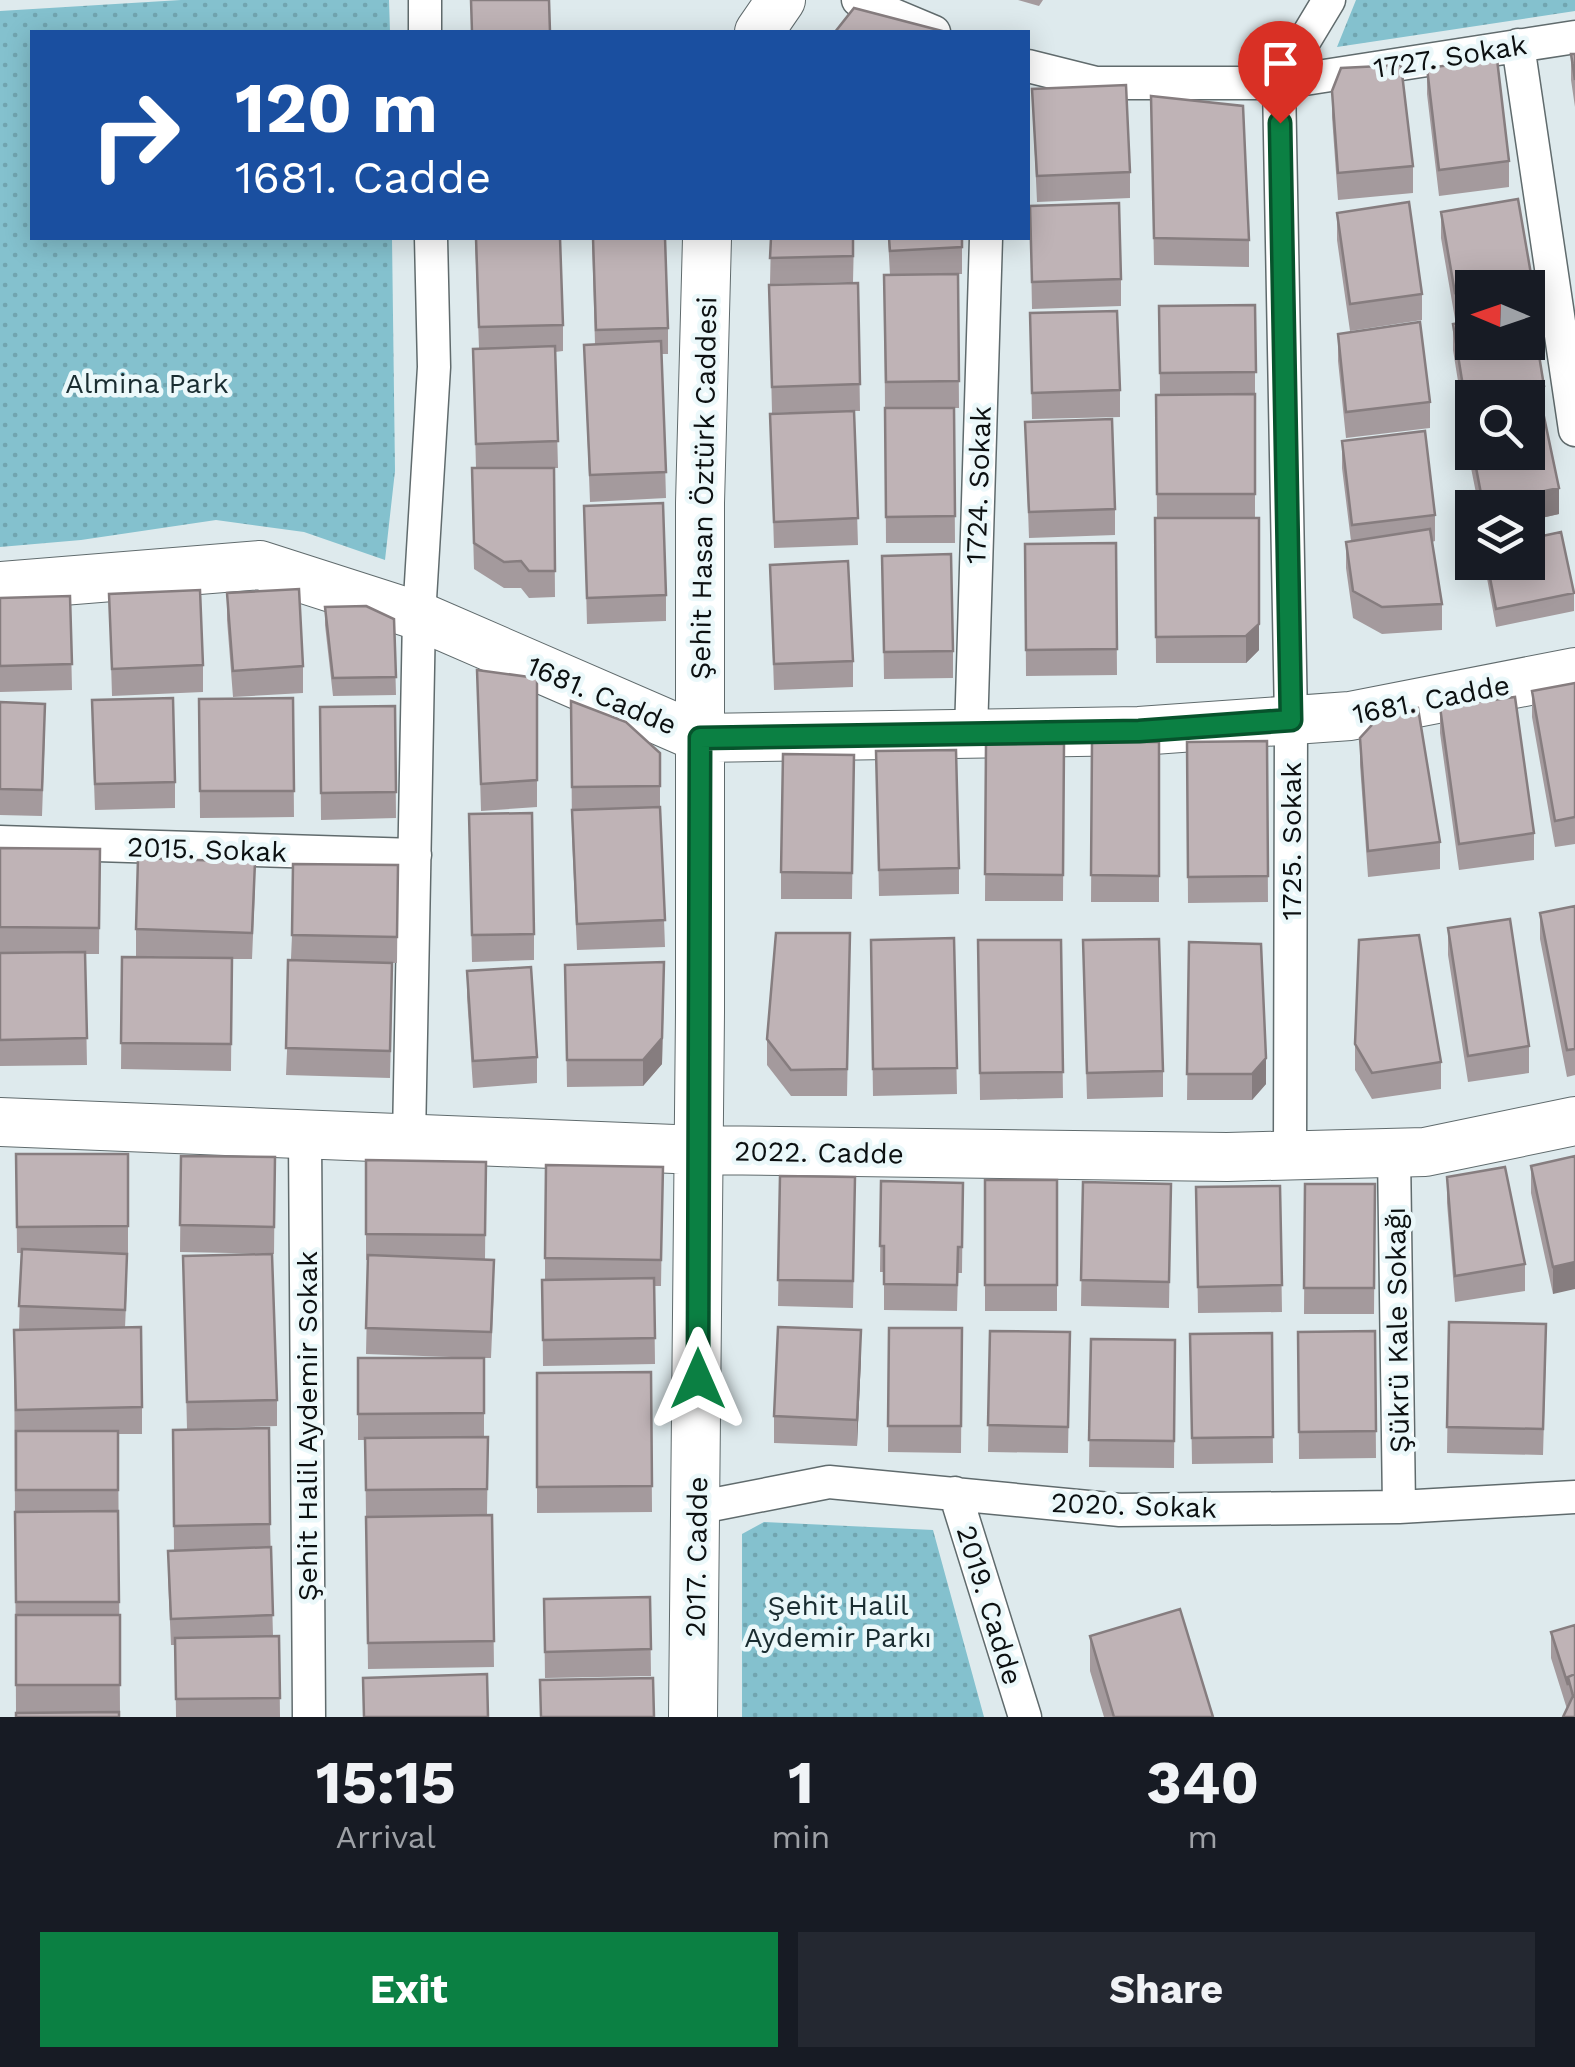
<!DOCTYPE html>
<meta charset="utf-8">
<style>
:root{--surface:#171b24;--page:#242831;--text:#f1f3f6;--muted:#9ea1a6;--accent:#0b8043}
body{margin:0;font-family:"Work Sans",sans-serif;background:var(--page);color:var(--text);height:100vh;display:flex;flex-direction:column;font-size:38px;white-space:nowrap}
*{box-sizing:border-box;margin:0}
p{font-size:32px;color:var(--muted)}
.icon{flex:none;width:55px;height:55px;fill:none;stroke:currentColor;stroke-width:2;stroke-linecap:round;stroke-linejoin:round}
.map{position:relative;height:1717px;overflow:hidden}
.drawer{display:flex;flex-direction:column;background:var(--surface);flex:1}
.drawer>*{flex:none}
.banner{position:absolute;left:30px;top:30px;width:1000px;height:210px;border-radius:0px;box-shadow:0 5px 25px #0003;background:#1a4fa0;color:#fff;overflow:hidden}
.needle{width:65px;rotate:272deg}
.tools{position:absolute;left:1455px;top:270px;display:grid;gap:20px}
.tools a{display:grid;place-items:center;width:90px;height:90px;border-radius:0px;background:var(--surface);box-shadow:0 5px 25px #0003;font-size:50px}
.pin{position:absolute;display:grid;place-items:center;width:85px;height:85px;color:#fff;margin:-102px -42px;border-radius:50% 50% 50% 0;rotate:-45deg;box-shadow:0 0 10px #0007}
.pin .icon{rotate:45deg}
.me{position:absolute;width:110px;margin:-55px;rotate:0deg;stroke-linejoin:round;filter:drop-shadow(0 0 8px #0008)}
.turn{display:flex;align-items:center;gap:35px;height:210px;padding:0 40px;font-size:45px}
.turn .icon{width:130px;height:130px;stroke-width:2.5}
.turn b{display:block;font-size:70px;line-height:85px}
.eta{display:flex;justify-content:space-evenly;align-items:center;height:170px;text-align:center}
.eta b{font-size:60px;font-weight:700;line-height:70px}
.button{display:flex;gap:20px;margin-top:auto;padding:20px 40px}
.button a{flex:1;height:115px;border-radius:0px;background:var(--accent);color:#fff;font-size:40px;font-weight:700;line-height:115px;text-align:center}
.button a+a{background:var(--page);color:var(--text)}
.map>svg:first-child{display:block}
.green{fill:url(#green-dots)}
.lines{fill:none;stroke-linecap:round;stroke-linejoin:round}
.street-casing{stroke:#606b6d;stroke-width:35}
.secondary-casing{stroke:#606b6d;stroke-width:50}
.street{stroke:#fff;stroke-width:32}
.secondary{stroke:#fff;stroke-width:48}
.wall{fill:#a49a9d}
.shaded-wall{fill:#867d7f}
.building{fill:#bfb3b6;stroke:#867d7f;stroke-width:2.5}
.route-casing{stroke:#07532c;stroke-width:25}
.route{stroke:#0b8043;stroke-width:18}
.labels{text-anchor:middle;stroke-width:9;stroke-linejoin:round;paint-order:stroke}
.street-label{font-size:28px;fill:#0c1011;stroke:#ebf8fa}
.park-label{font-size:28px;fill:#1a2d31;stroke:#ebf8fa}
</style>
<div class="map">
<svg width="1575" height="1717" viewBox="0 0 1575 1717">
<defs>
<pattern id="green-dots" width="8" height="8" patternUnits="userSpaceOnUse" patternTransform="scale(2.5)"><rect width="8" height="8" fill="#84c1ce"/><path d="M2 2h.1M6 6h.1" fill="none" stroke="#71a5b0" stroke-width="1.8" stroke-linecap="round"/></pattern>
</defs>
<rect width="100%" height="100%" fill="#deeaed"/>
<!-- green -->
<path class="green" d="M181,0H389L390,32H32V238H392L395,471L385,560L304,532L216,520L81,540L0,547V11Z
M1356,0H1575V11L1337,47Z
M764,1522L933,1530L984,1717H742V1534Z"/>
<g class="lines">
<defs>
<path id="street" d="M425,0V32
M858,0L934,32
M1518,45L1575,430
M1028,66L1096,83H1279L1575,37
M971,733L986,238
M0,842L415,855
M305,1136L309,1717
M409,1139L419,616L434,367L431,238
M1394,1153L1399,1507
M1290,1155L1291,720L1279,83L1329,0
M955,1493L1025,1717
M696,1508L829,1482L1120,1510L1399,1507L1575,1497"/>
<path id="secondary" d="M759,32L781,0
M0,586L260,565L419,616L700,738L1139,731L1350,716L1575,672
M0,1122L699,1150L1227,1157L1425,1152L1575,1121
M693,1717L700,1012V503L707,238"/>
</defs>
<!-- street casing -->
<use href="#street" class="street-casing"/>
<!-- secondary casing -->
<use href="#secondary" class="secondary-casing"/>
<!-- street -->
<use href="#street" class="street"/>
<!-- secondary -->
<use href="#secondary" class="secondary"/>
</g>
<!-- wall -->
<path class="wall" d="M1018,0H1043L1039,6Z
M1571,54H1575V107L1571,80Z
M1427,68L1509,161V187L1439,196L1427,94Z
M1032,89L1130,172V198L1037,202Z
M1332,91L1413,166V193L1338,200L1332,117Z
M1151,96L1249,240V267L1154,265Z
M1030,206L1121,279V306L1032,309Z
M1441,212L1532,280V306L1528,307V288H1472V316L1455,319L1441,238Z
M1337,213L1422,294V320L1350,331L1337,240Z
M475,238L563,325V351L555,352L558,468H552H554L555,597L529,598L521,588H504L474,569L472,494L476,468L473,349L479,348Z
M592,238L668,328V354H662L666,498L590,502L584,345L595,344Z
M771,238H854L853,282L770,284Z
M888,238H962V274H958L959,408H954L955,543H886L884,275H890Z
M858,283L860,411H854L858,545L774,548L770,414L847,411L772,413L769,285Z
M1255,305V518L1259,650L1246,663H1156L1155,518H1157L1156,395H1160L1159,306Z
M1030,313L1120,390V417L1032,419Z
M1453,324L1544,386L1543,412L1559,514L1528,521V508H1479L1468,453V427L1528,452V398H1472V424L1465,425L1453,350Z
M1338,334L1430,402V428L1346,438L1338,361Z
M1025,422L1115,509V535L1029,538Z
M1342,441L1435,515V541L1432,542L1442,604V630L1382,634L1353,618L1346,568V542L1351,541L1342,468Z
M584,506L666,595V621L587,624Z
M1116,543L1117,675L1026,676L1025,544Z
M882,556L953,651V678L884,679Z
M1484,562H1528L1574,593V611L1496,627Z
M770,565L853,661V687L774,690Z
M227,593L303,666V693L233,697L227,620Z
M109,594L203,665V692L112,696Z
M70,596L72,690L0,692V598Z
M325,607L394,619L396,695L333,696L325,625Z
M477,670L537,678V807L481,811Z
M1575,683V844L1555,847L1532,717V691Z
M293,698L294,817L200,818L199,699Z
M571,701L660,753V807L665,947L577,950L572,836Z
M0,702L45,730L42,816L0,815Z
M395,706L396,818L321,820L320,707Z
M1440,707L1534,833V860L1459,870L1440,733Z
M92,726L175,782V808L95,810Z
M1360,738L1440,842V869L1368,877L1360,765Z
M1267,741L1268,902L1188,903L1187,742Z
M1092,742H1159V902H1091Z
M986,744H1064L1063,901H985Z
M876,751L959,868V894L879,896Z
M854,755L852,899H781V872Z
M469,814L534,934V960L472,962Z
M0,848L100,849L99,954H85L87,1065L0,1066Z
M398,865L397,963H376L392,990L390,1078L286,1075L292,935Z
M255,888L252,959H232L231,1071L121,1069L122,957L219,958L136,956V929Z
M1575,906V1075L1567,1077L1540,939V913Z
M1448,928L1529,1046V1073L1468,1082L1448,955Z
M850,933L847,1096H791L767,1065V1039Z
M954,938L957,1094L873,1096L871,940Z
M978,940H1061L1063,1098L980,1100Z
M1189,942L1266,1084L1252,1100H1187Z
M565,965L664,988L662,1064L643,1086L567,1087Z
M1083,967L1163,1071V1097L1087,1099Z
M467,971L537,1057V1083L473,1088L467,997Z
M1355,1044L1441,1062V1089L1372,1099L1355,1070Z
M16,1154H128V1253H104L127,1280L125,1328L142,1407V1434H118L120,1712H16L14,1330H19L21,1253H17Z
M181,1156L275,1157L274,1254L180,1252Z
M1575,1156L1553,1294L1531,1193V1166Z
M366,1160L486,1162L485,1259L494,1286L491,1358H484V1437H488L487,1515H492L494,1667L368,1669L365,1440H358V1358H480L366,1354L368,1260H366Z
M663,1167L661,1286H654L655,1364L543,1366L542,1280H545V1258Z
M780,1176L855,1204L853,1308L778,1306Z
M1447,1177L1525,1264V1291L1455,1302L1447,1203Z
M985,1180H1057V1311H985Z
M881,1181L963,1183L962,1273H958L957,1311L884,1310V1272H880Z
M1083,1182L1171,1184L1169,1308L1081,1306Z
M1305,1184H1375L1374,1314H1304Z
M1280,1186L1282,1312L1198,1313L1196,1187Z
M183,1256L277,1400V1426L187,1429Z
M1449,1322L1546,1350L1543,1455L1447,1453Z
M889,1328H962L961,1453L888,1452Z
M990,1331L1070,1332L1068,1453L988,1452Z
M1375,1331L1376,1458L1299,1459L1298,1332Z
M1272,1333L1273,1463L1192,1464L1190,1334Z
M1091,1339L1175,1340L1174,1468L1089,1467Z
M861,1357L857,1446L774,1443V1416Z
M651,1372L652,1512L537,1513V1373Z
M173,1430L270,1524L273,1636H279L280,1717H176L175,1645H171L168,1577V1551H174Z
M650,1597L651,1676L545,1678L544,1599Z
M1575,1625V1717L1567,1709L1551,1658V1632Z
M1090,1636L1213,1717H1104L1090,1671Z"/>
<!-- shaded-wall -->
<path class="shaded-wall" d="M1559,488V514L1528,521V508H1483V504Z
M1259,624V650L1246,663V636Z
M664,962L662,1064L643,1086V1060Z
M1266,1058V1084L1252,1100V1074Z
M1575,1262V1289L1553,1294V1267Z
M861,1330V1357L857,1446V1420Z"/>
<!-- building -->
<path class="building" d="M471,0H549L550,32H472Z
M854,8L946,32H835Z
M1571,54H1575V80Z
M1497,59L1509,161L1439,170L1427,68Z
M1401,65L1413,166L1338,173L1332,91L1341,68Z
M1126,85L1130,172L1037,176L1032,89Z
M1151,96L1243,106L1249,240L1154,238Z
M1518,199L1532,280L1487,288H1472V290L1455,293L1441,212Z
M1409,202L1422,294L1350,304L1337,213Z
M1119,203L1121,279L1032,282L1030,206Z
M476,238H560L563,325L479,327Z
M593,238H665L668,328L596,330Z
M771,238H853V256L770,258Z
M889,238H962V247L890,251Z
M958,274L959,381L886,382L884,275Z
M858,283L860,384L772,387L769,285Z
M1255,305L1256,372L1160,373L1159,306Z
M1117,311L1120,390L1032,393L1030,313Z
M1528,312H1532L1544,386L1465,399L1453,324L1472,321V342H1528Z
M1420,322L1430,402L1346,412L1338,334Z
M661,341L666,472L590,475L584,345Z
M555,346L558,441L476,444L473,349Z
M1255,394V494H1157L1156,395Z
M885,408H954L955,516L886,517Z
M854,411L858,518L774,522L770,414Z
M1543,412L1559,488L1483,504L1473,452H1528V415Z
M1112,419L1115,509L1029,512L1025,422Z
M1472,426V451L1468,427Z
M1425,431L1435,515L1352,525L1342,441Z
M472,468H554L555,571H529L521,561L504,562L474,543Z
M663,503L666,595L587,598L584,506Z
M1155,518H1259V624L1246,636L1156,637Z
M1430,529L1442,604L1382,607L1353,591L1346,542Z
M1561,532L1574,593L1496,609L1487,562H1528V539Z
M1116,543L1117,649L1026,650L1025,544Z
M951,554L953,651L884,652L882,556Z
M848,561L853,661L774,664L770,565Z
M299,589L303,666L233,671L227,593Z
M200,590L203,665L112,669L109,594Z
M70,596L72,664L0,666V598Z
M366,606L394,619L396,677L333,678L325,607Z
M477,670L537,678V780L481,784Z
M1575,683V817L1555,821L1532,691Z
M1515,697L1534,833L1459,844L1440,707Z
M173,698L175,782L95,784L92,700Z
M293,698L294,791H200L199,699Z
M571,701L626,722L660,753V786L572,787Z
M0,702L45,704L42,790L0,789Z
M395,706L396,792L321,793L320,707Z
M1418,708L1440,842L1368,851L1360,738L1382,714Z
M1267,741L1268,876L1188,877L1187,742Z
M1092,742H1159V876L1091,875Z
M986,744H1064L1063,875L985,874Z
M956,750L959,868L879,870L876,751Z
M783,754L854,755L852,873L781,872Z
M660,807L665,920L577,924L572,810Z
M532,813L534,934L472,935L469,814Z
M0,848L100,849L99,928L0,927Z
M138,858L255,862L252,933L136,929Z
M293,864L398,865L397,937L292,935Z
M1575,906V1049L1567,1050L1540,913Z
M1510,919L1529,1046L1468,1056L1448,928Z
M776,933H850L847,1069L791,1070L767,1039Z
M1419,935L1441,1062L1372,1073L1355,1044L1359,940Z
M954,938L957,1068L873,1069L871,940Z
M1159,939L1163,1071L1087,1073L1083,940Z
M978,940H1061L1063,1072L980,1073Z
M1189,942L1261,944L1266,1058L1252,1074H1187Z
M85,952L87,1038L0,1040V953Z
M122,957L232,958L231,1044L121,1043Z
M288,960L392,963L390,1051L286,1048Z
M664,962L662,1038L643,1060H567L565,965Z
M531,967L537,1057L473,1061L467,971Z
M16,1154H128V1226L17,1227Z
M181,1156L275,1157L274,1227L180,1225Z
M1575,1156V1262L1553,1267L1531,1166Z
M366,1160L486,1162L485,1235L366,1234Z
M546,1165L663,1167L661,1260L545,1258Z
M1505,1167L1525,1264L1455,1276L1447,1177Z
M780,1176L855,1177L853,1281L778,1280Z
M985,1180H1057V1285H985Z
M881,1181L963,1183L962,1247H958L957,1285L884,1284V1246H880Z
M1083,1182L1171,1184L1169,1282L1081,1280Z
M1305,1184H1375L1374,1288H1304Z
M1280,1186L1282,1285L1198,1287L1196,1187Z
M22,1249L127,1254L125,1310L19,1306Z
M272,1254L277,1400L187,1402L183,1256Z
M368,1255L494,1260L491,1332L366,1328Z
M654,1278L655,1338L543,1340L542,1280Z
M1449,1322L1546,1324L1543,1429L1447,1427Z
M141,1327L142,1407L16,1410L14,1330Z
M778,1327L861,1330L857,1420L774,1416Z
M889,1328H962L961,1426H888Z
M990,1331L1070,1332L1068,1427L988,1425Z
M1375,1331L1376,1431L1299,1432L1298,1332Z
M1272,1333L1273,1437L1192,1438L1190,1334Z
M1091,1339L1175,1340L1174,1441L1089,1440Z
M358,1358H484V1413L358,1414Z
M651,1372L652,1486L537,1487V1373Z
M269,1428L270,1524L174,1526L173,1430Z
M16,1431H118V1490H16Z
M488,1437L487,1489L366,1490L365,1438Z
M118,1511L119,1602H16L15,1512Z
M492,1515L494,1641L368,1643L366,1517Z
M271,1547L273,1615L171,1619L168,1551Z
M650,1597L651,1649L545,1652L544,1599Z
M1180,1609L1213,1717H1114L1090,1636Z
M16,1615H120V1685H16Z
M1575,1625V1674L1568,1677V1685L1551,1632Z
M279,1636L280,1698L176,1699L175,1638Z
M487,1674L488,1717H364L363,1678Z
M1575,1674V1717H1563L1573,1696L1568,1677Z
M653,1678L654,1717H541L540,1680Z
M119,1712V1717H16V1713Z"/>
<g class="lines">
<defs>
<path id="route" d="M698,1379L700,738L1139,731L1291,720L1280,123"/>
</defs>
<!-- route casing -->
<use href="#route" class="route-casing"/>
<!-- route -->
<use href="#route" class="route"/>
</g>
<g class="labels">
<!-- street labels -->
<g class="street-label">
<text transform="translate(1450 56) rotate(-9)" y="10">1727. Sokak</text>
<text transform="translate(978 485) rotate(-88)" y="10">1724. Sokak</text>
<text transform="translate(703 488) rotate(-89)" y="10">Şehit Hasan Öztürk Caddesi</text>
<text transform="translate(602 695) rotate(23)" y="10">1681. Cadde</text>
<text transform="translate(1431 699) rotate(-11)" y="10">1681. Cadde</text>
<text transform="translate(1291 841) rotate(-90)" y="10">1725. Sokak</text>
<text transform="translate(207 849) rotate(2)" y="10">2015. Sokak</text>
<text transform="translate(819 1152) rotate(1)" y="10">2022. Cadde</text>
<text transform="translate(1397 1330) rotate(-91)" y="10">Şükrü Kale Sokağı</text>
<text transform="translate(307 1426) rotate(-90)" y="10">Şehit Halil Aydemir Sokak</text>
<text transform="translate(1134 1505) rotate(2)" y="10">2020. Sokak</text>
<text transform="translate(696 1557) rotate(-89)" y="10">2017. Cadde</text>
<text transform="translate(990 1605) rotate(73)" y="10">2019. Cadde</text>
</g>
<!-- park labels -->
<g class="park-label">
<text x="147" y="393">Almina Park</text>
<text x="838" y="1615">Şehit Halil<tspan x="838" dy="32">Aydemir Parkı</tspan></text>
</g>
</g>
</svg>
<div class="tools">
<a><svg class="needle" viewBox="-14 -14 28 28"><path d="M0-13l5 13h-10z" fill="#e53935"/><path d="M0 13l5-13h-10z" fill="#9ea1a6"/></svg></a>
<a><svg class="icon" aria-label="search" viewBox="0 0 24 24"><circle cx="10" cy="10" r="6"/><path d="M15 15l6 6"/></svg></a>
<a><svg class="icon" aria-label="layers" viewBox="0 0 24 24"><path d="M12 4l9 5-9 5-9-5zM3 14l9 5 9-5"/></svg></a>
</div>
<div class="pin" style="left:1280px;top:123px;background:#d93025"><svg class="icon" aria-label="arrive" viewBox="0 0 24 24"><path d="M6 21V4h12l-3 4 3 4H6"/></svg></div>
<svg class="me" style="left:698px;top:1379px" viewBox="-20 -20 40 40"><path d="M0-17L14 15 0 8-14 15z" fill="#0b8043" stroke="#fff" stroke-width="4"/></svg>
<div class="banner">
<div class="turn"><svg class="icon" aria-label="right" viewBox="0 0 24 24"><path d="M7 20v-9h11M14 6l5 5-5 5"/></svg><div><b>120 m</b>1681. Cadde</div></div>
</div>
</div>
<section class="drawer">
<div class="eta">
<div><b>15:15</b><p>Arrival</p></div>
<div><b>1</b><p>min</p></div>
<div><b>340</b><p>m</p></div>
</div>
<div class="button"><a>Exit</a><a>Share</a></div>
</section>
